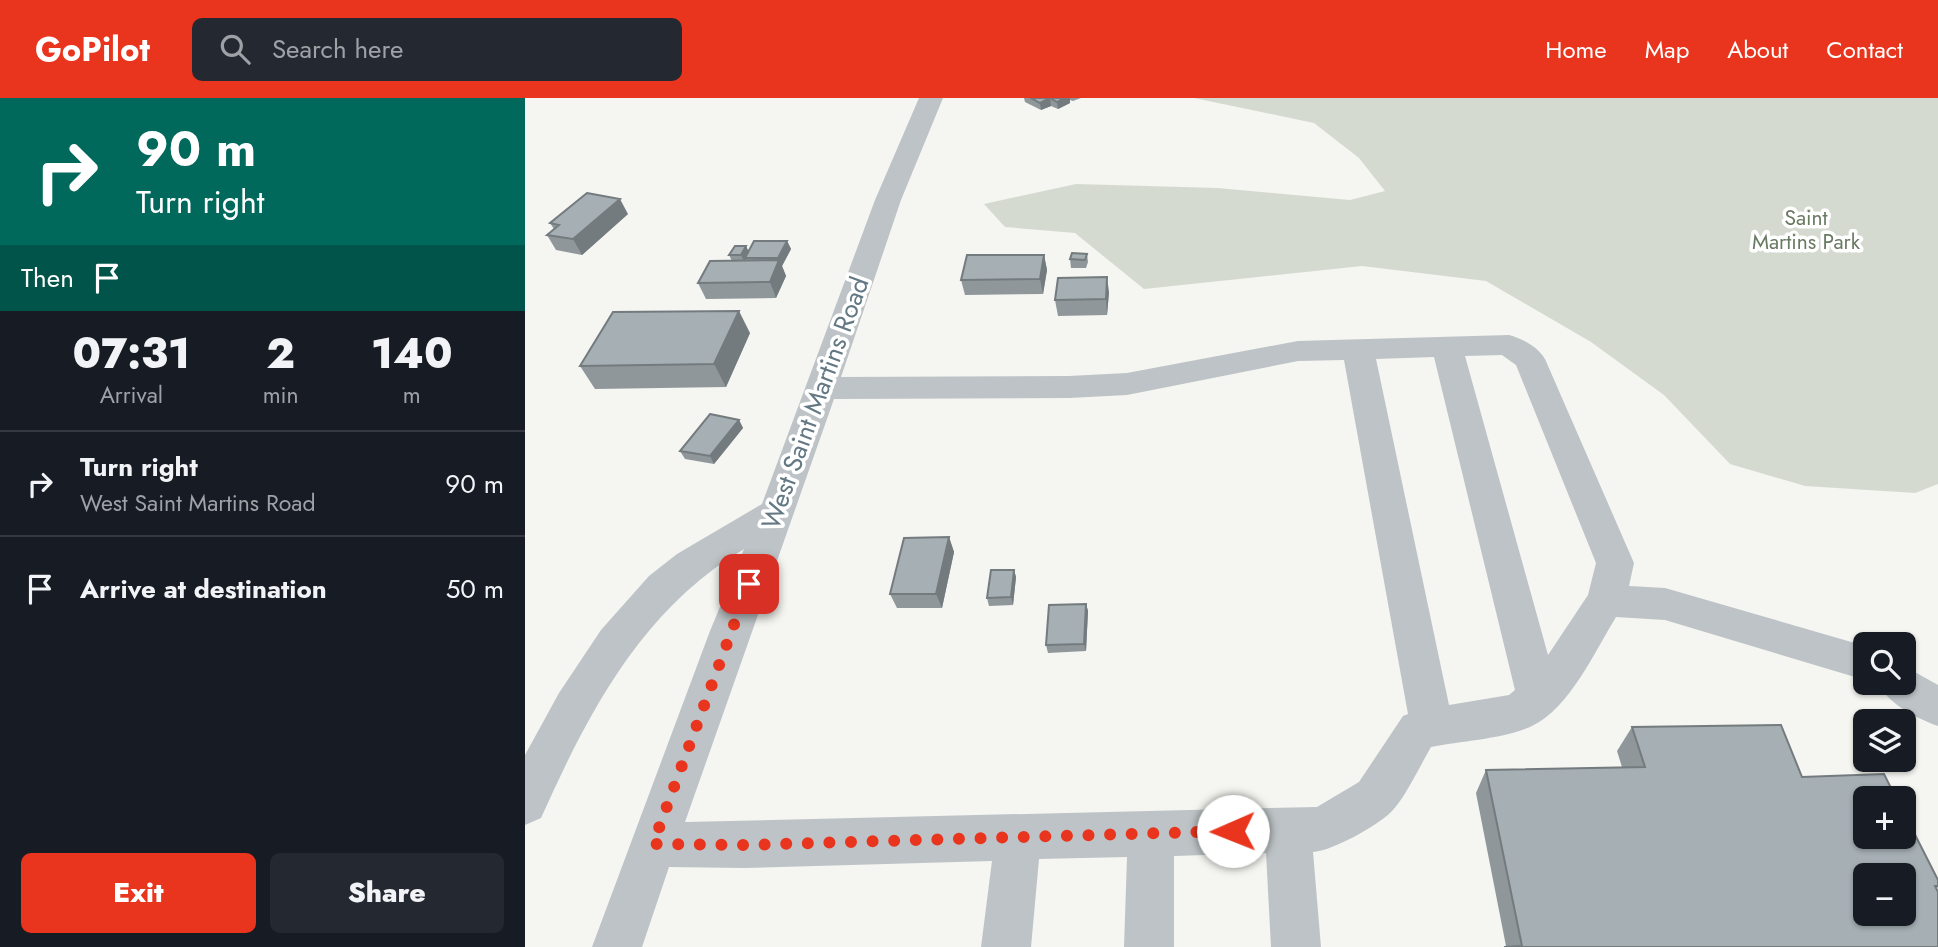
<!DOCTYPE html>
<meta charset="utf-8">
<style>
:root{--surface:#171b24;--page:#242831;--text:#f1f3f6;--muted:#9ea1a6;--line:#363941;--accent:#e9351d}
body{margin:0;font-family:Jost,sans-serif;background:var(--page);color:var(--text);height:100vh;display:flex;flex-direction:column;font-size:26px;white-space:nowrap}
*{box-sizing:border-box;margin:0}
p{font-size:23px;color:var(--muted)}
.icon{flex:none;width:38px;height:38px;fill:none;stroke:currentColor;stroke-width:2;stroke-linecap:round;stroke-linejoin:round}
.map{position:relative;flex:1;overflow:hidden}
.panel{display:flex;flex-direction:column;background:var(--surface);width:525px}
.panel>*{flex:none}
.guide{background:#00695c;color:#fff;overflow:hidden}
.controls{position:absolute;left:1328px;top:534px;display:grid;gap:14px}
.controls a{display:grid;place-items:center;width:63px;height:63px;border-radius:10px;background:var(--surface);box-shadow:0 2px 5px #0004;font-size:35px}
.pin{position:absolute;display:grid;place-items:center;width:60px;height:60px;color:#fff;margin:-30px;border-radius:14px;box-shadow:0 4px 10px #0006}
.me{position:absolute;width:77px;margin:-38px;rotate:269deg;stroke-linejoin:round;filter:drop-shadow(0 0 5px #0008)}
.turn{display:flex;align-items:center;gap:24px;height:147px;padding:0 21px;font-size:32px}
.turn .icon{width:91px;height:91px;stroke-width:2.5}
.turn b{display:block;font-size:49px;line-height:60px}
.then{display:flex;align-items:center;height:66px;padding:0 21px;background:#0003;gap:14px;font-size:26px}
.eta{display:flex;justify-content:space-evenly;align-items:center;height:119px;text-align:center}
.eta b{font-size:42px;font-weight:800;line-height:49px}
.cta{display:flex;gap:14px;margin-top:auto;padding:14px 21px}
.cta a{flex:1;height:80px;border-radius:10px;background:var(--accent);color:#fff;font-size:28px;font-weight:800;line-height:80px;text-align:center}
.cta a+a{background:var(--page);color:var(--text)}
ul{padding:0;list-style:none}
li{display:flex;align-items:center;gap:21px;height:105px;padding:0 21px;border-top:2px solid var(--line)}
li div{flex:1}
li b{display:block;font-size:26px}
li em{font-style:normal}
header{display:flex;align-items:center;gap:42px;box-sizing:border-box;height:98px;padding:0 35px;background:var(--accent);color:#fff}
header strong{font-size:33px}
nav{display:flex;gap:38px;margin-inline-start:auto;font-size:24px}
.search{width:490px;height:63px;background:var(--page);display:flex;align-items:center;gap:18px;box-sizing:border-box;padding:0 24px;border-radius:10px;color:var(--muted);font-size:26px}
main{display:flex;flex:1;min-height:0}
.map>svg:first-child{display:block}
.green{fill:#d5dad0}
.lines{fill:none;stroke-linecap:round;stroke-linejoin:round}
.minor{fill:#bdc3c6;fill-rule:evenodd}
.wall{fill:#8f979b}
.shaded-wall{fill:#747b7e}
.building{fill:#a6b0b4;stroke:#747b7e;stroke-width:2;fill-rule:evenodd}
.route{stroke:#e9351d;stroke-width:12;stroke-dasharray:0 21.6}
.labels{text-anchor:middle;stroke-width:7;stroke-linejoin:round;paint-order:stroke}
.far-park-label{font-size:21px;fill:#697a62;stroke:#fff}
.street-label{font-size:26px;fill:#637883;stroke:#fff}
</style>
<header>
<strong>GoPilot</strong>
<div class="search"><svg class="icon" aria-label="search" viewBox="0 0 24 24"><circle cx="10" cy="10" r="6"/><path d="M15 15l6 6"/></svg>Search here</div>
<nav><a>Home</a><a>Map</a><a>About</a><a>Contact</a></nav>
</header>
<main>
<section class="panel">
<div class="guide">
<div class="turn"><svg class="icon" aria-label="right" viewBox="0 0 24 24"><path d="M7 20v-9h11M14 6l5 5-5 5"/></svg><div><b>90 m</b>Turn right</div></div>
<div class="then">Then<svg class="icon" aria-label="arrive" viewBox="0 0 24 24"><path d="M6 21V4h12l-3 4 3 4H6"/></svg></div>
</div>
<div class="eta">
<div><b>07:31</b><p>Arrival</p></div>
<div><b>2</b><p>min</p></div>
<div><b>140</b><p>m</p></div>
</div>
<ul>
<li><svg class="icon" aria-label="right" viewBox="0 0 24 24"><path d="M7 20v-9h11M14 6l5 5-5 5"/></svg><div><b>Turn right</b><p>West Saint Martins Road</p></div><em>90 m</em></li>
<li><svg class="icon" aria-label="arrive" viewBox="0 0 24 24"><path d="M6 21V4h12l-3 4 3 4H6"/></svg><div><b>Arrive at destination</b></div><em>50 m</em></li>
</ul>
<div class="cta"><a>Exit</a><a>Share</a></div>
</section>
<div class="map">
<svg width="1413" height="849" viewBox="0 0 1413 849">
<rect width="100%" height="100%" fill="#f5f5f1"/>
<!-- green -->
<path class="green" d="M669,0H1413V386L1390,395L1280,388L1205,366L1139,297L1066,244L961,183L837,168L619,191L550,135L480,129L459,106L551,86L693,90L825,102L860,93L834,60L789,25Z"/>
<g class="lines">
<!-- minor -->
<path class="minor" d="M394,0H418L376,102L316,279L544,278L602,275L773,243L984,237C998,241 1012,248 1020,261L1109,465L1104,488L1140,490L1340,548V582L1140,522L1091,519C1070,553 1044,611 1007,628C979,641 937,643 906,649C896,666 879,702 866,714C852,728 807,753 788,754L796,849H746L741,755L649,758V849H599L602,759L514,761L506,849H456L467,763L219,770L144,769L117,849H67L185,533L219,451C117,511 63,615 16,720L0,727V657L34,595L76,532L124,478L152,456L237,406L350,102ZM977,257L991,267L1071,465L1063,497L1023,557L940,258ZM909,259L990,592L984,597L924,607L851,261ZM819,262L883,616L878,618L834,684L792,709L160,724L309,301L544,300L602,297L773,263Z
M1379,568L1413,587V628C1391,620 1363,606 1352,584H1379Z"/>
</g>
<!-- wall -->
<path class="wall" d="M499,0H556L548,3L545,2V5L533,11L526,8L516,12L500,4Z
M103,116L57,157L31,152L22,137L29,131L25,125Z
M262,143L266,151L257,168L261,178L251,200L181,201L173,185L207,163L204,157L221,148L223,153Z
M562,156L563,164L561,170H546L545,161Z
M519,157L522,172L518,196L440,197L436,182Z
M584,194L582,217L533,218L530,202Z
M225,235L201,289L70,291L55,268Z
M214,322L218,330L189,366L160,361L155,353Z
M424,439L429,454L417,510H372L365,496Z
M489,472L491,479L488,507L464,508L462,500Z
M561,506L563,513L561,553L523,555L521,547Z
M1107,629L1277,679L1413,782V789L1411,791L1413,849L981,848L951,695L961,672L1097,669L1092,653Z"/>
<!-- shaded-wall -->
<path class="shaded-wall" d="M525,0L526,8L516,12L515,5Z
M539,0H545V5L533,11L532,4Z
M95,101L103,116L57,157L48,141Z
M262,143L266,151L257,168L261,178L251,200L245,184L254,162L253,160Z
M221,148L225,156L220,160L221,163L220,165L216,157Z
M519,157L522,172L518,196L515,181Z
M582,179L584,194L582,217L581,201Z
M214,213L225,235L201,289L189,266Z
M214,322L218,330L189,366L185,358Z
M424,439L429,454L417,510L411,496Z
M489,472L491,479L488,507L486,499Z
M561,506L563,513L561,553L559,546Z"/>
<!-- building -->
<path class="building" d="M506,0H539L532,4L525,0L515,5Z
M62,95L95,101L48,141L22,137L34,127L25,125Z
M229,143H262L253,160H220Z
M210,148H221L216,157H204Z
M547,155L562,156L560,162L545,161Z
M442,157H519L515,181L436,182Z
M254,162L245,184L173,185L185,163Z
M582,179L581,201L530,202L533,180Z
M214,213L189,266L55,268L88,214Z
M185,316L214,322L185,358L155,353Z
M424,439L411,496H365L379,440Z
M466,472H489L486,499L462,500Z
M561,506L559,546L521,547L524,507Z
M1256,627L1277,679L1359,676L1371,700H1340V738H1379V715L1413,782V788H1410L1413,794V849H979L997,848L961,672L1120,669L1107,629ZM1340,777H1379V816H1340Z"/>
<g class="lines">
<!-- route -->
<path class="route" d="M224,486L128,746L219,747L708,733"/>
</g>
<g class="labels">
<!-- far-park labels -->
<g class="far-park-label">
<text x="1281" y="127">Saint<tspan x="1281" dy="24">Martins Park</tspan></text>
</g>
<!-- street labels -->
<g class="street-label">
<text transform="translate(290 305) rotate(-70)" y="9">West Saint Martins Road</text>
</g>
</g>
</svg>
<div class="controls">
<a><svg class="icon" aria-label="search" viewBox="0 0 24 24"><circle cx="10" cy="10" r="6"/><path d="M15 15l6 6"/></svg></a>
<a><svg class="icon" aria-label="layers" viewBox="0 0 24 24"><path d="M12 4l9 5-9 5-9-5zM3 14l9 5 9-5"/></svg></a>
<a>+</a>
<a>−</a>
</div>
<div class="pin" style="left:224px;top:486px;background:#d93025"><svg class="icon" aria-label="arrive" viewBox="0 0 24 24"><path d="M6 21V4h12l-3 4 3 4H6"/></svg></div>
<svg class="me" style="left:708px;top:733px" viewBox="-20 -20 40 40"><circle r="19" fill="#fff"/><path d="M0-13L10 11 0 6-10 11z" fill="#e9351d"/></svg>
</div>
</main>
